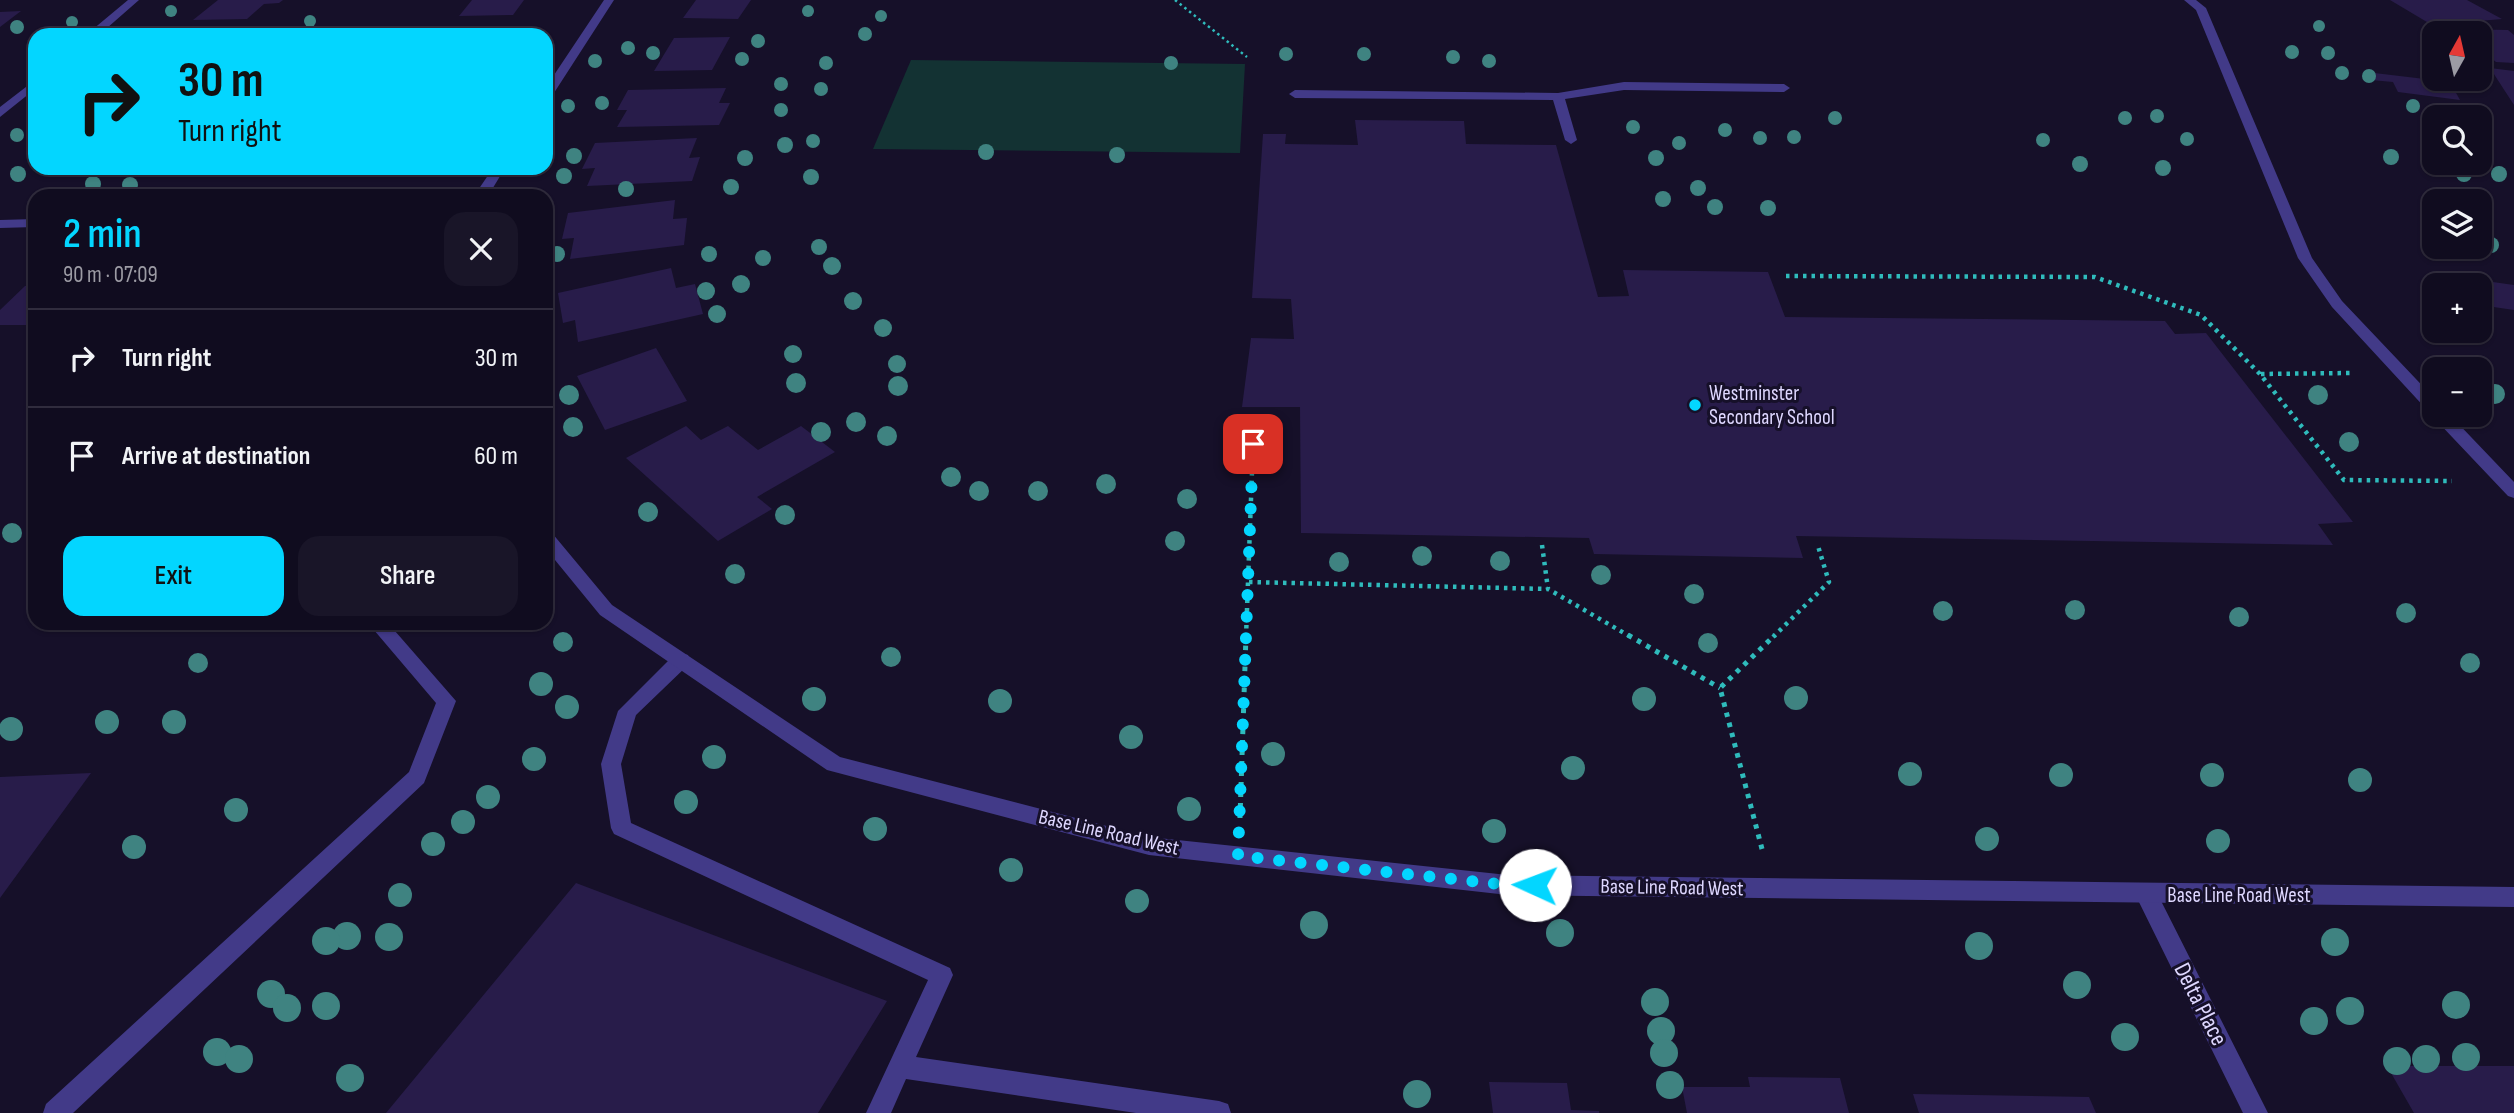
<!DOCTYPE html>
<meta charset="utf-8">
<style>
:root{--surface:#100c1f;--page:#191528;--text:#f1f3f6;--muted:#9c9ba4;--line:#302c3d;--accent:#03d6ff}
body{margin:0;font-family:"Sofia Sans Condensed",sans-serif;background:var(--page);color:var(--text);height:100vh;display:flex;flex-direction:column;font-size:26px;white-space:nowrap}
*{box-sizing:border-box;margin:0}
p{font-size:23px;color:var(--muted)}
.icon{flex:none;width:38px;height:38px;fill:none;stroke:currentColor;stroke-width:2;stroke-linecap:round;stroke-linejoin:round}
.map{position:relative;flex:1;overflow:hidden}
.drawer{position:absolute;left:28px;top:189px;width:525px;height:441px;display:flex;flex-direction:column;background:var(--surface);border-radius:21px;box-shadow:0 2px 5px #0004,0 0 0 2px var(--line)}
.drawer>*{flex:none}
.hud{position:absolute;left:28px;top:28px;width:525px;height:147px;border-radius:21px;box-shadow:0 2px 5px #0004,0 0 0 2px var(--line);background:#03d6ff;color:#111;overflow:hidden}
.needle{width:46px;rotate:8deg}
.buttons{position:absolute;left:2422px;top:21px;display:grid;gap:14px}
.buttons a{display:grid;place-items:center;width:70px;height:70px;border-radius:14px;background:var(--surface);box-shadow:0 2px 5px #0004,0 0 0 2px var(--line);font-size:35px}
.pin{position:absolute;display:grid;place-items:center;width:60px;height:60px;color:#fff;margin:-30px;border-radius:14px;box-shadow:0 4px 10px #0006}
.me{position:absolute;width:77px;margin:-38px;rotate:272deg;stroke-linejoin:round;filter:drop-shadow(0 0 5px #0008)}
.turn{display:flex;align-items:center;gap:24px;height:147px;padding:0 35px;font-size:32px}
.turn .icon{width:91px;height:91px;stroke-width:2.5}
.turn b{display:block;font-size:49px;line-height:60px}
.round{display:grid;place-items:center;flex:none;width:74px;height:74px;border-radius:21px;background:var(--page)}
.overview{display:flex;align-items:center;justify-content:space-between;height:119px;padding:0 35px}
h1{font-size:42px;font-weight:600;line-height:52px;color:var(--accent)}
.button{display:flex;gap:14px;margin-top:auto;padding:14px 35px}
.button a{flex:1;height:80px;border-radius:21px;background:var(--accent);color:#111;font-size:28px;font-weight:600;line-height:80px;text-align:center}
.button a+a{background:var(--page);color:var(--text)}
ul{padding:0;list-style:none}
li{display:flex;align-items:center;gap:21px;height:98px;padding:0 35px;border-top:2px solid var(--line)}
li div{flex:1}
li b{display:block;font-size:26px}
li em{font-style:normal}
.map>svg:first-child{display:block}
.green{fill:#133233}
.building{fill:#281c4a}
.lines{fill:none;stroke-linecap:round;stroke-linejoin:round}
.path-far2{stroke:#2fbbbc;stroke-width:2.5;stroke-dasharray:2.5 3.5;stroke-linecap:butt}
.path-far1{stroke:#2fbbbc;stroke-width:4.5;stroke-dasharray:3.5 5;stroke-linecap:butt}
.path{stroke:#2fbbbc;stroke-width:5;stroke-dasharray:4.5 6;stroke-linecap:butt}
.service{fill:#423a88;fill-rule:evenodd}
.minor{fill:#423a88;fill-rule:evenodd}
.tertiary{fill:#423a88;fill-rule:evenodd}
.tree{fill:#3f8381}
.route{stroke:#03d6ff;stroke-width:12;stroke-dasharray:0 21.6}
.poi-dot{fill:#03d6ff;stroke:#161029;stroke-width:2.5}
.labels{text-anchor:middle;stroke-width:6;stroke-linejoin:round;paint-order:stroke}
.poi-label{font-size:21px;fill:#ded7ff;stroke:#161029;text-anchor:start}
.street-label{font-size:21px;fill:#ded7ff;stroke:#161029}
.near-street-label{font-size:24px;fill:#ded7ff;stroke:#161029}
</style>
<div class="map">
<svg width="2514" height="1113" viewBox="0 0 2514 1113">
<rect width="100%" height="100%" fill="#161029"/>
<!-- green -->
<path class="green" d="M911,60L1245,64L1240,153L873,149Z"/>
<!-- building -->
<path class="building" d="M218,0H283L279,3L264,4L247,19L193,20Z
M472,0H524L513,15L459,16Z
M696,0H751L738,19L683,18Z
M2390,0H2467L2502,19L2432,25Z
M21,11L0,27V12Z
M448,28H501L495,35H442Z
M2455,29L2508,30L2514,35V63L2496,62L2480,49V33H2460Z
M237,30L232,35H185L190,31Z
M730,37L712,70L654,71L674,38Z
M2490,68L2514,71V105Z
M2366,72L2450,82L2460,100L2398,92L2393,82L2371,80Z
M726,88L719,103H730L719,125L617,127L627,110H617L628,90Z
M1355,120L1464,121L1466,144L1556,145L1598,297L1629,296L1623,270L1768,272L1785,317L2165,321L2175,334L2206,333L2353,522L2318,524L2333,545L1796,536L1803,558L1594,554L1589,538L1301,533L1300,407H1242L1251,338L1294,339L1291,299L1252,298L1263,134H1286L1285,144L1358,145Z
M697,138L689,158L700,157L692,181L587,186L595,168L582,169L595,143Z
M675,200L673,219L687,218L684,245L570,259L574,238L562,239L568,213Z
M671,268L676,288L695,284L703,314L578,342L575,320L563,323L558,293Z
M2443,275L2514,285V310L2480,305V285H2448Z
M25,286H35V325H0V310Z
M656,348L687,401L605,430L577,376Z
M686,426L701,440L728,426L758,450L801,426L835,452L757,497L772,509L718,541L626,458Z
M91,773L0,898V777Z
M576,883L887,1001L818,1113H386Z
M2387,1066H2514V1113H2414Z
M1748,1077L1840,1078L1849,1113H1687L1682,1087H1750Z
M1489,1082L1567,1083L1571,1110L1599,1111V1113H1493Z
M1913,1094L2089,1097L2096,1113H1919Z"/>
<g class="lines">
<!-- path-far2 -->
<path class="path-far2" d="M1175,0L1247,57"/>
<!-- path-far1 -->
<path class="path-far1" d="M1786,276L2095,277L2201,315L2260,374L2344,480L2452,481
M2261,374L2350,373
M1542,545L1548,589L1631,637
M1249,582L1548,589
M1246,637L1253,444
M1773,637L1829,582L1818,546"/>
<!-- path -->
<path class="path" d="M1628,635L1720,688
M1240,818L1246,635
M1762,849L1720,688L1775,635"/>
<!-- service -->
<path class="service" d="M2184,0H2196L2206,8L2312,258L2342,301L2434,398V412L2428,411L2332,307L2298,258L2196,10Z
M1624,82L1784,84L1790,88L1784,92L1624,90L1565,99L1577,140L1571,144L1565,140L1553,100L1295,98L1289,94L1295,90L1558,93Z
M2434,413L2450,415L2514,482V498L2508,496L2435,419Z
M368,623H388L456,701L424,783L73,1113H43L46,1104L409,772L436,703Z
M681,653L688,655L690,660L688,665L636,715L621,764L631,823L950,968L953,975L916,1057L1219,1101L1228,1104L1231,1113H1136L906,1079L891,1113H866L928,980L614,834L611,828L601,764L618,711L674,655Z"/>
<!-- minor -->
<path class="minor" d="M128,0H139L99,35H86Z
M35,80V89L0,117V107Z
M35,219V227L0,228V220Z
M2146,884L2154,887L2268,1113H2243L2135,894L2138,887Z"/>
<!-- tertiary -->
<path class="tertiary" d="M604,0H614L552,96L546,100V87Z
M493,168H505L488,196H474Z
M546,531L552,533L612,605L840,757L1149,837L1508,875L2514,887V907L1508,895L1149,855L827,770L600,615L546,549Z"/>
</g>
<!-- trees -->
<g class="tree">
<circle cx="171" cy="11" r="6"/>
<circle cx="808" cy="11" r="6"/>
<circle cx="881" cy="16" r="6"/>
<circle cx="310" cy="21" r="6"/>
<circle cx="72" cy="22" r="6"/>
<circle cx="2319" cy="26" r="6"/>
<circle cx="17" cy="27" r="7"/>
<circle cx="865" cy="34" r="7"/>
<circle cx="758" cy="41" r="7"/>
<circle cx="628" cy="48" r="7"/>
<circle cx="2292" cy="52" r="7"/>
<circle cx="653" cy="53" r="7"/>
<circle cx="2328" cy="53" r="7"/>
<circle cx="1286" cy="54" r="7"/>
<circle cx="1364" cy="54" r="7"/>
<circle cx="1453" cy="57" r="7"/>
<circle cx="742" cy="59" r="7"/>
<circle cx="595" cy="61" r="7"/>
<circle cx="1489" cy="61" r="7"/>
<circle cx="826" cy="63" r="7"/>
<circle cx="1171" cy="63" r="7"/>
<circle cx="2342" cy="73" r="7"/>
<circle cx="2369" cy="76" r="7"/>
<circle cx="781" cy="84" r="7"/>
<circle cx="821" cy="89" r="7"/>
<circle cx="602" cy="103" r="7"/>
<circle cx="568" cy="106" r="7"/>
<circle cx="2413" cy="106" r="7"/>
<circle cx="781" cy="110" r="7"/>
<circle cx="2157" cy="116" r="7"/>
<circle cx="1835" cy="118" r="7"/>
<circle cx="2125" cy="118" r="7"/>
<circle cx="1633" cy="127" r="7"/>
<circle cx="1725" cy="130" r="7"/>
<circle cx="17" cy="135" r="7"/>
<circle cx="1794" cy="137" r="7"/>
<circle cx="1760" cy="138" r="7"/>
<circle cx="2187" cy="139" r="7"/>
<circle cx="2043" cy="140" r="7"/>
<circle cx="813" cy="141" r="7"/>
<circle cx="1679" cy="143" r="7"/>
<circle cx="785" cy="145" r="8"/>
<circle cx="986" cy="152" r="8"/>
<circle cx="1117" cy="155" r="8"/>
<circle cx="574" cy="156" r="8"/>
<circle cx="2391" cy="157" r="8"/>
<circle cx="745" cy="158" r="8"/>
<circle cx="1656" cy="158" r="8"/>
<circle cx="2080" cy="164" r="8"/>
<circle cx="2163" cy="168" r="8"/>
<circle cx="18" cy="174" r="8"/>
<circle cx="2464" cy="174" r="8"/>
<circle cx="2499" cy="174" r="8"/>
<circle cx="564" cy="176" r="8"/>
<circle cx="811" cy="177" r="8"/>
<circle cx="93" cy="184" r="8"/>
<circle cx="130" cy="185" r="8"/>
<circle cx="731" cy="187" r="8"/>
<circle cx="1698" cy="188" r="8"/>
<circle cx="626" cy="189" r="8"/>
<circle cx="1663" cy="199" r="8"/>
<circle cx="1715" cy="207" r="8"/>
<circle cx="1768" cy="208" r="8"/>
<circle cx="2491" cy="245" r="8"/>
<circle cx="819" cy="247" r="8"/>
<circle cx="557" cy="254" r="8"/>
<circle cx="709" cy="254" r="8"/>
<circle cx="763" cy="258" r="8"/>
<circle cx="832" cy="266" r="9"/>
<circle cx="741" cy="284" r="9"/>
<circle cx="706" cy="291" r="9"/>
<circle cx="853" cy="301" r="9"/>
<circle cx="717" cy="314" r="9"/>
<circle cx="883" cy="328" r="9"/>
<circle cx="793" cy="354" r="9"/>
<circle cx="897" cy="364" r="9"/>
<circle cx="796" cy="383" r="10"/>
<circle cx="898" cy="386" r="10"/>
<circle cx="2495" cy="394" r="10"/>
<circle cx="569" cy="395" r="10"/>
<circle cx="2318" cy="395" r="10"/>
<circle cx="856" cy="422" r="10"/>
<circle cx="573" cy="427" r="10"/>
<circle cx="821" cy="432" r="10"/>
<circle cx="887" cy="436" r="10"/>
<circle cx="2349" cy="442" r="10"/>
<circle cx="951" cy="477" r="10"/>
<circle cx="1106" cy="484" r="10"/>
<circle cx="979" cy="491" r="10"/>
<circle cx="1038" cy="491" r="10"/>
<circle cx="1187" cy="499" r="10"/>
<circle cx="648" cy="512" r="10"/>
<circle cx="785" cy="515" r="10"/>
<circle cx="12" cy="533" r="10"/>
<circle cx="1175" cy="541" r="10"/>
<circle cx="1422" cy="556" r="10"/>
<circle cx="1500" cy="561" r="10"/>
<circle cx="1339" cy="562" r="10"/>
<circle cx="735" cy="574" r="10"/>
<circle cx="1601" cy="575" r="10"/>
<circle cx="1694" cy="594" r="10"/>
<circle cx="2075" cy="610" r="10"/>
<circle cx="1943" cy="611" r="10"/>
<circle cx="2406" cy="613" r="10"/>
<circle cx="2239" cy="617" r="10"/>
<circle cx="563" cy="642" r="10"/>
<circle cx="1708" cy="643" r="10"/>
<circle cx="891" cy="657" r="10"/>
<circle cx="198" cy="663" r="10"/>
<circle cx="2470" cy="663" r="10"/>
<circle cx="541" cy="684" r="12"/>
<circle cx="1796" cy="698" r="12"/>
<circle cx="814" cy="699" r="12"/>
<circle cx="1644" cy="699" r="12"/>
<circle cx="1000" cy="701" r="12"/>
<circle cx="567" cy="707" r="12"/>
<circle cx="107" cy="722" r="12"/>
<circle cx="174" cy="722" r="12"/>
<circle cx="11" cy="729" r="12"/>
<circle cx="1131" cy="737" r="12"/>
<circle cx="1273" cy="754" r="12"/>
<circle cx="714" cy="757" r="12"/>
<circle cx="534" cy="759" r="12"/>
<circle cx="1573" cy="768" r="12"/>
<circle cx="1910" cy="774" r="12"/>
<circle cx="2061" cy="775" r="12"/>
<circle cx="2212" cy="775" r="12"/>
<circle cx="2360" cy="780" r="12"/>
<circle cx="488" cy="797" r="12"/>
<circle cx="686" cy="802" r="12"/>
<circle cx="1189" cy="809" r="12"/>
<circle cx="236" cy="810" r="12"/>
<circle cx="463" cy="822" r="12"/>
<circle cx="875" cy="829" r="12"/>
<circle cx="1494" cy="831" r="12"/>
<circle cx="1987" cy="839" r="12"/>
<circle cx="2218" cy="841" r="12"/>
<circle cx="433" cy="844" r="12"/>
<circle cx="134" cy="847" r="12"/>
<circle cx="1011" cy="870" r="12"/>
<circle cx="400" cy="895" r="12"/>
<circle cx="1137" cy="901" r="12"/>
<circle cx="1314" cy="925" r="14"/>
<circle cx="1560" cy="933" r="14"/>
<circle cx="347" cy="936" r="14"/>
<circle cx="389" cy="937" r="14"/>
<circle cx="326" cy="941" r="14"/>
<circle cx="2335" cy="942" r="14"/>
<circle cx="1979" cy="946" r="14"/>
<circle cx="2077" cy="985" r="14"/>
<circle cx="271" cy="994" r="14"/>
<circle cx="1655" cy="1002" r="14"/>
<circle cx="2456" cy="1005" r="14"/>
<circle cx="326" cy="1006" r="14"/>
<circle cx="287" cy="1008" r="14"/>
<circle cx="2350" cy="1011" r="14"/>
<circle cx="2314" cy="1021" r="14"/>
<circle cx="1661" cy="1031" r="14"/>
<circle cx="2125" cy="1037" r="14"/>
<circle cx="217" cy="1052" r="14"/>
<circle cx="1664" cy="1053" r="14"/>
<circle cx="2466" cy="1057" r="14"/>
<circle cx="239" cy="1059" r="14"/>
<circle cx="2426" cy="1059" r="14"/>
<circle cx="2397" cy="1061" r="14"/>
<circle cx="350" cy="1078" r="14"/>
<circle cx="1670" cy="1085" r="14"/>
<circle cx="1417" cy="1094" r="14"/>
</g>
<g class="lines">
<!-- route -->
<path class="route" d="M1253,444L1238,856L1508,885H1535"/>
</g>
<!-- markers -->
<circle class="poi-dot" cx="1695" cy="405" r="7"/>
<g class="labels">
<!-- poi labels -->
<g class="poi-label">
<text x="1709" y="400">Westminster<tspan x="1709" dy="24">Secondary School</tspan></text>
</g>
<!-- street labels -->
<g class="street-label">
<text transform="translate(1109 832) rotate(13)" y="7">Base Line Road West</text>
<text transform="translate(1672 887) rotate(1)" y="7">Base Line Road West</text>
<text x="2239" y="902">Base Line Road West</text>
</g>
<!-- near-street labels -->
<g class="near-street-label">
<text transform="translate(2201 1004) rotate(63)" y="8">Delta Place</text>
</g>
</g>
</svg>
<div class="buttons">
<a><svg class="needle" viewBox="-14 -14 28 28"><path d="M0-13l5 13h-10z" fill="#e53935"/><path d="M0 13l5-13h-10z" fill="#9c9ba4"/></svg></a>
<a><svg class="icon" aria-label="search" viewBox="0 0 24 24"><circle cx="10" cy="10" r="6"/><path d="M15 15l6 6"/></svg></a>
<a><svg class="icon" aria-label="layers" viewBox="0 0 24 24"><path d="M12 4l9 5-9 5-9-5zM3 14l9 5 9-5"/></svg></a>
<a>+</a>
<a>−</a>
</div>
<div class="pin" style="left:1253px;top:444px;background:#d93025"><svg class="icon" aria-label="arrive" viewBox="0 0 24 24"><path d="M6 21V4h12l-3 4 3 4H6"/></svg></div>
<svg class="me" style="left:1535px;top:885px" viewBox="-20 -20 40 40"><circle r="19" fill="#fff"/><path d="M0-13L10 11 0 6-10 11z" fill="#03d6ff"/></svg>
<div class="hud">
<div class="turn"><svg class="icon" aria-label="right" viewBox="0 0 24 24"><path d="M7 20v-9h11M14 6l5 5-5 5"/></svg><div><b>30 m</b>Turn right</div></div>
</div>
<section class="drawer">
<div class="overview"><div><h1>2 min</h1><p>90 m · 07:09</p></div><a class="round"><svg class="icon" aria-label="close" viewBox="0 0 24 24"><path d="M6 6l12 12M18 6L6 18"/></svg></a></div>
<ul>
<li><svg class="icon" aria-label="right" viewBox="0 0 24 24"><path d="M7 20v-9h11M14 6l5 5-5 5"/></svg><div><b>Turn right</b></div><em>30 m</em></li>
<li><svg class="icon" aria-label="arrive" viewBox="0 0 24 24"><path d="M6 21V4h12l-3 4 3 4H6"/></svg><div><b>Arrive at destination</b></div><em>60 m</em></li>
</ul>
<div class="button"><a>Exit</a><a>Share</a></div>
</section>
</div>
